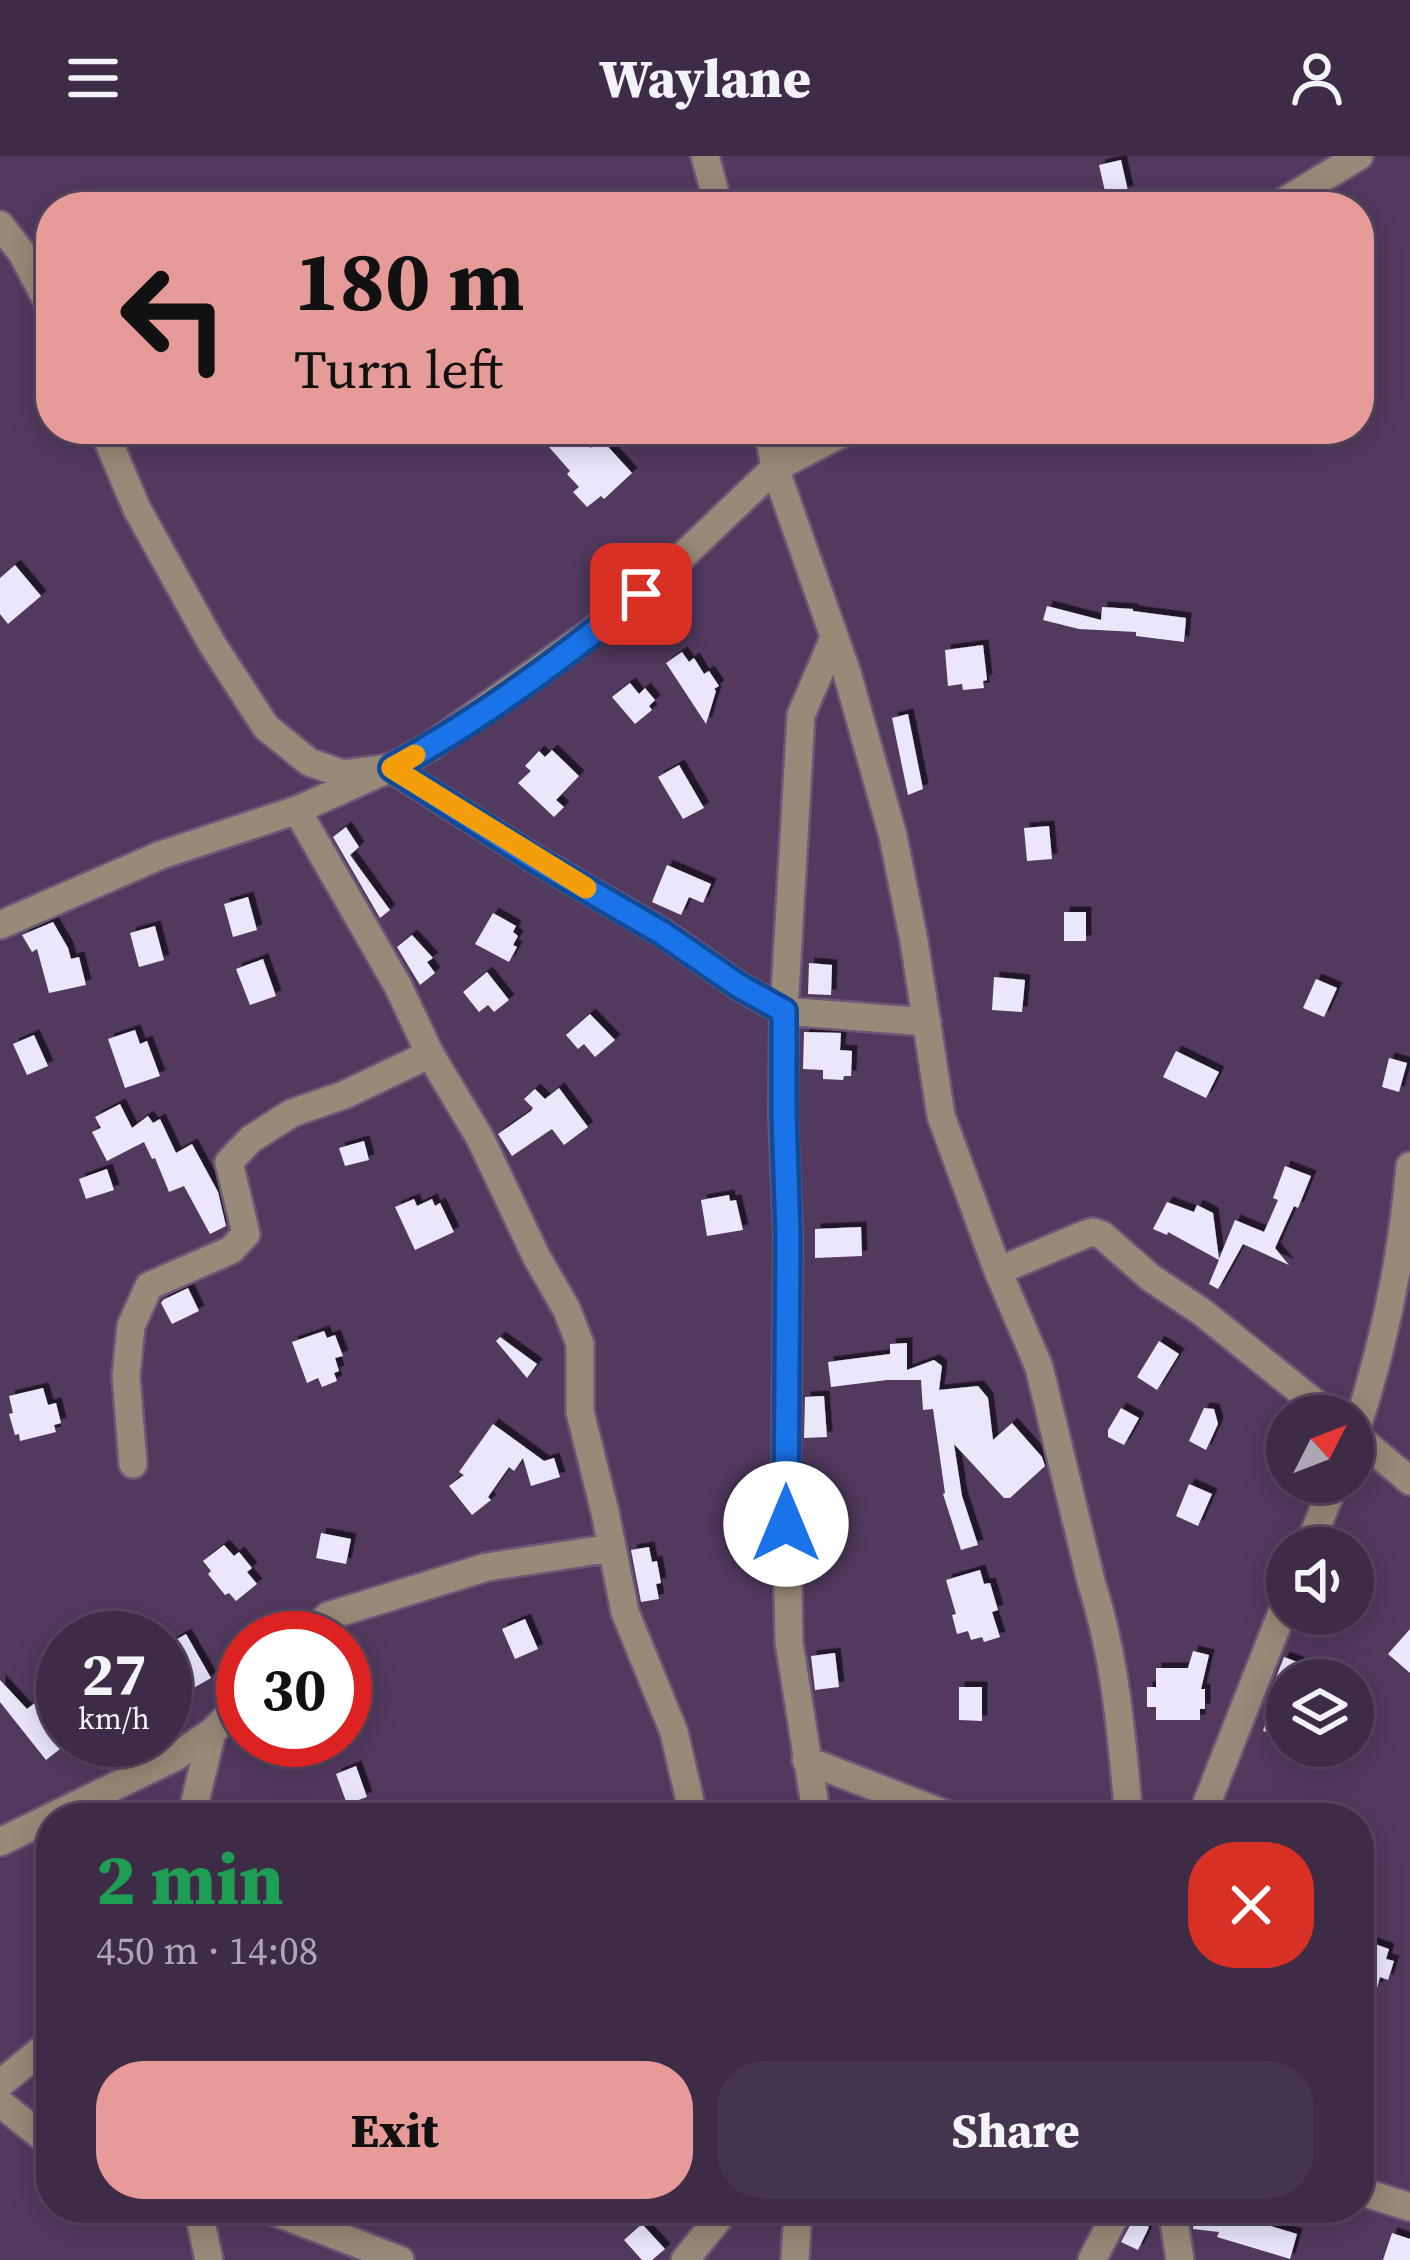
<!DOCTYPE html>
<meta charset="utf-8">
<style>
:root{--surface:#3e2c47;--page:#45344e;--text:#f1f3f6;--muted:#ada7b4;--line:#574860;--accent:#e69b98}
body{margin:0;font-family:"Source Serif 4",serif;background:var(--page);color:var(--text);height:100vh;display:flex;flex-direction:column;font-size:45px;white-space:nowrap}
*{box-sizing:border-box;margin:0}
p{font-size:39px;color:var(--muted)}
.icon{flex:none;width:66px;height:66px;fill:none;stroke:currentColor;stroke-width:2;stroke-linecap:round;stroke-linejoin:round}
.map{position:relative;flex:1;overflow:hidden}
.sheet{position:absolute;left:36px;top:1647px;width:1338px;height:420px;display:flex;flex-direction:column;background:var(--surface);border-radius:48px;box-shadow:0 6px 30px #0003,0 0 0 3px var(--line)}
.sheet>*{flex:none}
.banner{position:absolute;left:36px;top:36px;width:1338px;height:252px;border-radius:48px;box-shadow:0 6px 30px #0003,0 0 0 3px var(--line);background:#e69b98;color:#111;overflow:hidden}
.needle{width:78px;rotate:48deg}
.tools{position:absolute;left:1266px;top:1239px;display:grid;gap:24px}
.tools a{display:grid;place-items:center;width:108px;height:108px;border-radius:50%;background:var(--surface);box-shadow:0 6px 30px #0003,0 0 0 3px var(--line);font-size:60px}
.speed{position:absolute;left:36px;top:1455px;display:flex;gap:24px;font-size:60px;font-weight:700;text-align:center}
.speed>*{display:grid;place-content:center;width:156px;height:156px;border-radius:50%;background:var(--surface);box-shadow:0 6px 30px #0003,0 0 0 3px var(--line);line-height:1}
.speed small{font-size:30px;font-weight:400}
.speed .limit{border:18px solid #d22;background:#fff;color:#111}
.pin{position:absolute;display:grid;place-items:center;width:102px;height:102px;color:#fff;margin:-51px;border-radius:24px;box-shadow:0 6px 18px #0006}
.me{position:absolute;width:132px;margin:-66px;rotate:0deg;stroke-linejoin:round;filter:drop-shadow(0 0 9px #0008)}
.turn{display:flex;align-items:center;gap:42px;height:252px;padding:0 60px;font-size:54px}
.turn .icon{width:156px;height:156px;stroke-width:2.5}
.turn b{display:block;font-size:84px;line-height:102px}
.round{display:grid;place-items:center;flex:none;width:126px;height:126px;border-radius:48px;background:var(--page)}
.overview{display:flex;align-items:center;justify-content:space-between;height:204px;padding:0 60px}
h1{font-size:72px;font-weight:800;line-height:90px;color:#1e9e55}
.button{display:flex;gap:24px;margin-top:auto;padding:24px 60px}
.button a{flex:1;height:138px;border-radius:48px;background:var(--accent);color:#111;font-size:48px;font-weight:800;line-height:138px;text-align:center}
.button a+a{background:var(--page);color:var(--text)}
header{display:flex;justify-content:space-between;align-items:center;height:156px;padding:0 60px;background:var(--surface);font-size:54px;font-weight:800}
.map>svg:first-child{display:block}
.building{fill:#eae7fb;filter:url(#shadow)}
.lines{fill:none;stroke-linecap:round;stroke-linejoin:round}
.minor-casing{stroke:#6d5779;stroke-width:32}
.minor{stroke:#988a78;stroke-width:27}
.route-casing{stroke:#114b97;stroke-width:30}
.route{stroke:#1a73e8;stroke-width:21}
.slow{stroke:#f59e0b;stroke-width:21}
</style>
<header><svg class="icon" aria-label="menu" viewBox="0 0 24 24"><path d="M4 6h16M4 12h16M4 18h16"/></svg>Waylane<svg class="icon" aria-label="person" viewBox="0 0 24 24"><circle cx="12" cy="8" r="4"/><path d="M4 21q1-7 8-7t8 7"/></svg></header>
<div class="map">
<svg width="1410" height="2104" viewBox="0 0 1410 2104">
<defs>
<filter id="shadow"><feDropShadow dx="5.5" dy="-5.5" stdDeviation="0" flood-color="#0009"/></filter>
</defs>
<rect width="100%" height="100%" fill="#523a5f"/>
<!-- building -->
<path class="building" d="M1121,4L1128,35L1106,40L1099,9Z
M568,273H574L591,292L601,283L632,317L604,343L601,340L587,351L573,336L579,331L567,318L570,315L549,291Z
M15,409L41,440L8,468L0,458V422Z
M1047,450L1101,464L1102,451L1133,453V455L1186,462L1184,486L1136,480V476L1079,473L1043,464Z
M983,489L987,524L983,525L984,532L963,534L962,528L948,530L945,494Z
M682,496L689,506L694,502L704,518L709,515L719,530L714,533L716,535L706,568L666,507Z
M630,527L639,538L645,532L655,544L649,550L652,554L635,568L612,541Z
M908,558L923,633L908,639L892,562Z
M552,594L579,620L556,644L564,651L554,661L518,627L531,615L525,610L539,595L545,601Z
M679,609L704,652L683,663L658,621Z
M1049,670L1052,703L1027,705L1024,672Z
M346,671L359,691L350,699L390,754L380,762L333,681Z
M667,709L711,728L703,747L689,741L681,759L652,746Z
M248,741L257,774L233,781L224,748Z
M1064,756H1086V785H1064Z
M493,757L516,770L513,776L518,780L513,789L517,791L509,806L475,788Z
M53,766L68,792L71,803L79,801L86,829L49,837L37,793L32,796L22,779Z
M155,770L164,804L139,811L130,777Z
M412,779L433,802L427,806L435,817L420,829L397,791Z
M263,803L276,840L250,849L236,813Z
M809,807L832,809L831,839L808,838Z
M487,816L509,844L494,856L488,849L479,856L463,836Z
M994,821L1025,824L1022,856L992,854Z
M1316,823L1337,832L1324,861L1303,852Z
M590,858L615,884L595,901L584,888L578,893L566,879Z
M135,874L140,888L147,885L160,920L125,932L108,883Z
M804,876L841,877L840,894L852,895L851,920H844L843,924L823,923V914L803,913Z
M34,879L48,910L27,919L13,888Z
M1176,895L1219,916L1206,942L1163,921Z
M1389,902L1407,907L1399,936L1382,931Z
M559,932L588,971L564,989L552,973L512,1000L498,978L531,955L533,952L524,943L535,933L545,943Z
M120,948L132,972L148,960L153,967L160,963L176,997L192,988L218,1036L226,1070L210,1078L184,1030L169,1036L155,1002L152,1003L144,986L107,1005L92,976L101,972L95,961Z
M364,985L369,1004L345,1010L339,992Z
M1285,1010L1311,1020L1298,1052L1294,1050L1275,1092L1289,1109L1243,1088L1218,1133L1209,1128L1219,1104L1168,1076L1167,1079L1153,1073L1167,1046L1194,1056L1197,1049L1213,1057L1219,1103L1235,1064L1264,1076L1278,1044L1273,1042Z
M107,1013L114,1034L86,1043L79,1023Z
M729,1039L730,1045L736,1044L743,1074L707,1080L701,1044Z
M414,1043L417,1050L432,1043L435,1050L440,1047L454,1076L415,1094L395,1051Z
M861,1071L862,1100L815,1102V1073Z
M188,1132L199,1155L172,1168L161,1147L163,1144Z
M324,1175L327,1182L335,1179L343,1200L335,1202L339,1215L334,1217L337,1225L322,1231L318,1222L307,1227L292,1186Z
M500,1181L537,1208L527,1222L496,1185Z
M1159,1185L1179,1198L1157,1234L1137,1221Z
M907,1187V1214L934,1204L942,1210L939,1234L978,1230L988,1242L993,1284L1012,1267L1042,1301L1045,1310L1010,1342H1004L954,1288L962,1340L978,1389L961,1394L943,1338L945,1337L933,1253L923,1254L921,1224H887L831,1231L828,1206L890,1198V1188Z
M43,1232L48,1249L56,1247L61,1267L54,1269L56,1276L20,1285L19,1278L15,1279L9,1258L13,1257L9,1240Z
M824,1240L827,1281L804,1282L805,1241Z
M1121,1252L1139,1262L1124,1289L1108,1281V1274Z
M1204,1252L1214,1253L1218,1268L1206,1294L1189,1285Z
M493,1268L544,1305L554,1302L560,1321L531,1330L523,1302L514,1315L509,1311L488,1341L491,1344L472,1359L449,1330L464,1319L459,1316Z
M1189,1328L1212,1338L1198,1370L1176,1360Z
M321,1377L351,1383L346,1408L316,1402Z
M224,1389L234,1400L239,1396L252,1412L247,1416L257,1428L236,1445L229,1437L225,1439L208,1418L211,1415L203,1405Z
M649,1391L652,1406L657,1405L661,1427L656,1428L659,1443L641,1446L631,1394Z
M980,1414L984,1428L990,1427L998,1454L992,1456L1000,1481L984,1486L982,1481L971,1484L968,1475L957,1478L952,1459L956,1458L946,1424Z
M525,1463L538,1493L515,1503L502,1473Z
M1410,1473V1517L1388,1498Z
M186,1478L211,1522L165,1548V1519L178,1512L165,1490Z
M1193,1495L1209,1499L1201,1533H1205V1553H1200V1564H1156V1551H1147V1531H1156V1512H1188Z
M835,1497L839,1531L815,1534L811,1500Z
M1284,1501L1300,1507L1294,1524H1287V1549L1277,1579L1263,1575L1279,1524H1275Z
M0,1524L27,1553L48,1537L63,1557L56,1562L63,1571V1584L69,1586L46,1604L0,1546Z
M959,1531H982V1565L959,1564Z
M356,1610L367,1641L347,1648L336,1618Z
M1369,1786L1389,1793L1386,1803L1394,1805L1388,1824L1380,1821L1377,1832L1359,1826V1817Z
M1195,2052H1210L1297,2078L1290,2103L1217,2081L1219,2076L1193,2073Z
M1133,2064L1149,2071L1138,2094L1121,2086Z
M642,2068L665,2093L652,2104H642L624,2084Z
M1392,2077L1410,2083V2104H1383Z"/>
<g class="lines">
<defs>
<path id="minor" d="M705,0L719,51
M1275,51L1359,0
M0,69L22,97L51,152
M103,273L137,353L212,488L266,571L309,606L343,618L391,612L533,702L663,777L739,830L784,855L927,866
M768,273L775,312L847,517L893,680L914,785L941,960L998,1115L1039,1211L1092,1429C1116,1504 1122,1584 1129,1662
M297,654L398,830L430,898L480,982L536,1100L567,1154L580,1188V1256L605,1356L625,1456L674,1576L694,1662
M0,769L161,699L297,654L391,612L431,590L614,460L667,415L775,312L850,273
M998,1115L1086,1078L1093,1076L1102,1079L1151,1122L1202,1156L1331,1260
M1353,1277L1410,1325
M1353,1283C1383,1195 1402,1102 1410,1010
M133,1308L126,1220L131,1170L149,1130L231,1094L246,1078L229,1006L251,983L292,957L344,939L430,898
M1308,1392L1335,1326
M306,1482L328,1460L487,1411L612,1392
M806,1604L955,1662
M191,1662L212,1576
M817,1662L789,1486L786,1328L788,1080L783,959L784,855L801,559L834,482
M1201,1662L1287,1444
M0,1686L175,1601L212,1576L243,1545
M0,1928L51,1886
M0,1947L51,1988
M1359,2035L1410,2051
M198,2052L209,2104
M265,2052L400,2104
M1172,2052L1180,2104
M685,2104L727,2052
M795,2104L798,2052
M1092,2104L1119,2052"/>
</defs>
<!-- minor casing -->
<use href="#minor" class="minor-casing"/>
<!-- minor -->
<use href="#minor" class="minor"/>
</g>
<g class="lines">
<defs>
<path id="route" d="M641,438C564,502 479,564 392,612L533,702L662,777L739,830L784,855V958L788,1080L786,1368"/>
</defs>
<!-- route casing -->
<use href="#route" class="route-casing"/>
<!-- route -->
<use href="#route" class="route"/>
<!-- slow -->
<path class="slow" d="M415,599L392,612L586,732"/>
</g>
</svg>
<div class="tools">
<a><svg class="needle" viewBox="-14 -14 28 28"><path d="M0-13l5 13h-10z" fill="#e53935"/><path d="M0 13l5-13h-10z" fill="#ada7b4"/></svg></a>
<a><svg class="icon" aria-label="sound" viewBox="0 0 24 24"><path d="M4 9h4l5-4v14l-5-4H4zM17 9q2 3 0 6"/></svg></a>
<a><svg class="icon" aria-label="layers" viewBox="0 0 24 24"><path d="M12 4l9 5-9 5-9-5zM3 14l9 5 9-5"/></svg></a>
</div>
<div class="speed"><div>27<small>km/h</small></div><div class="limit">30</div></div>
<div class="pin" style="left:641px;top:438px;background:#d93025"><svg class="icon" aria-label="arrive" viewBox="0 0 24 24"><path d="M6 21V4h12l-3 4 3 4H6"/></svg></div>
<svg class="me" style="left:786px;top:1368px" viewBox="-20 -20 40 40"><circle r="19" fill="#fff"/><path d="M0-13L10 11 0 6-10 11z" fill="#1a73e8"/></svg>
<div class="banner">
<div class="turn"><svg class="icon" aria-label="left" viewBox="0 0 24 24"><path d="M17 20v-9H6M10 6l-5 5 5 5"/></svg><div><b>180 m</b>Turn left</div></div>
</div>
<section class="sheet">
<div class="overview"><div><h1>2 min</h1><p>450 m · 14:08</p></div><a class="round" style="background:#d93025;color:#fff"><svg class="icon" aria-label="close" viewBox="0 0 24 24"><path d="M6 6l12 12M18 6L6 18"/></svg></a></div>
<div class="button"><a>Exit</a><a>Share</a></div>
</section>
</div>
